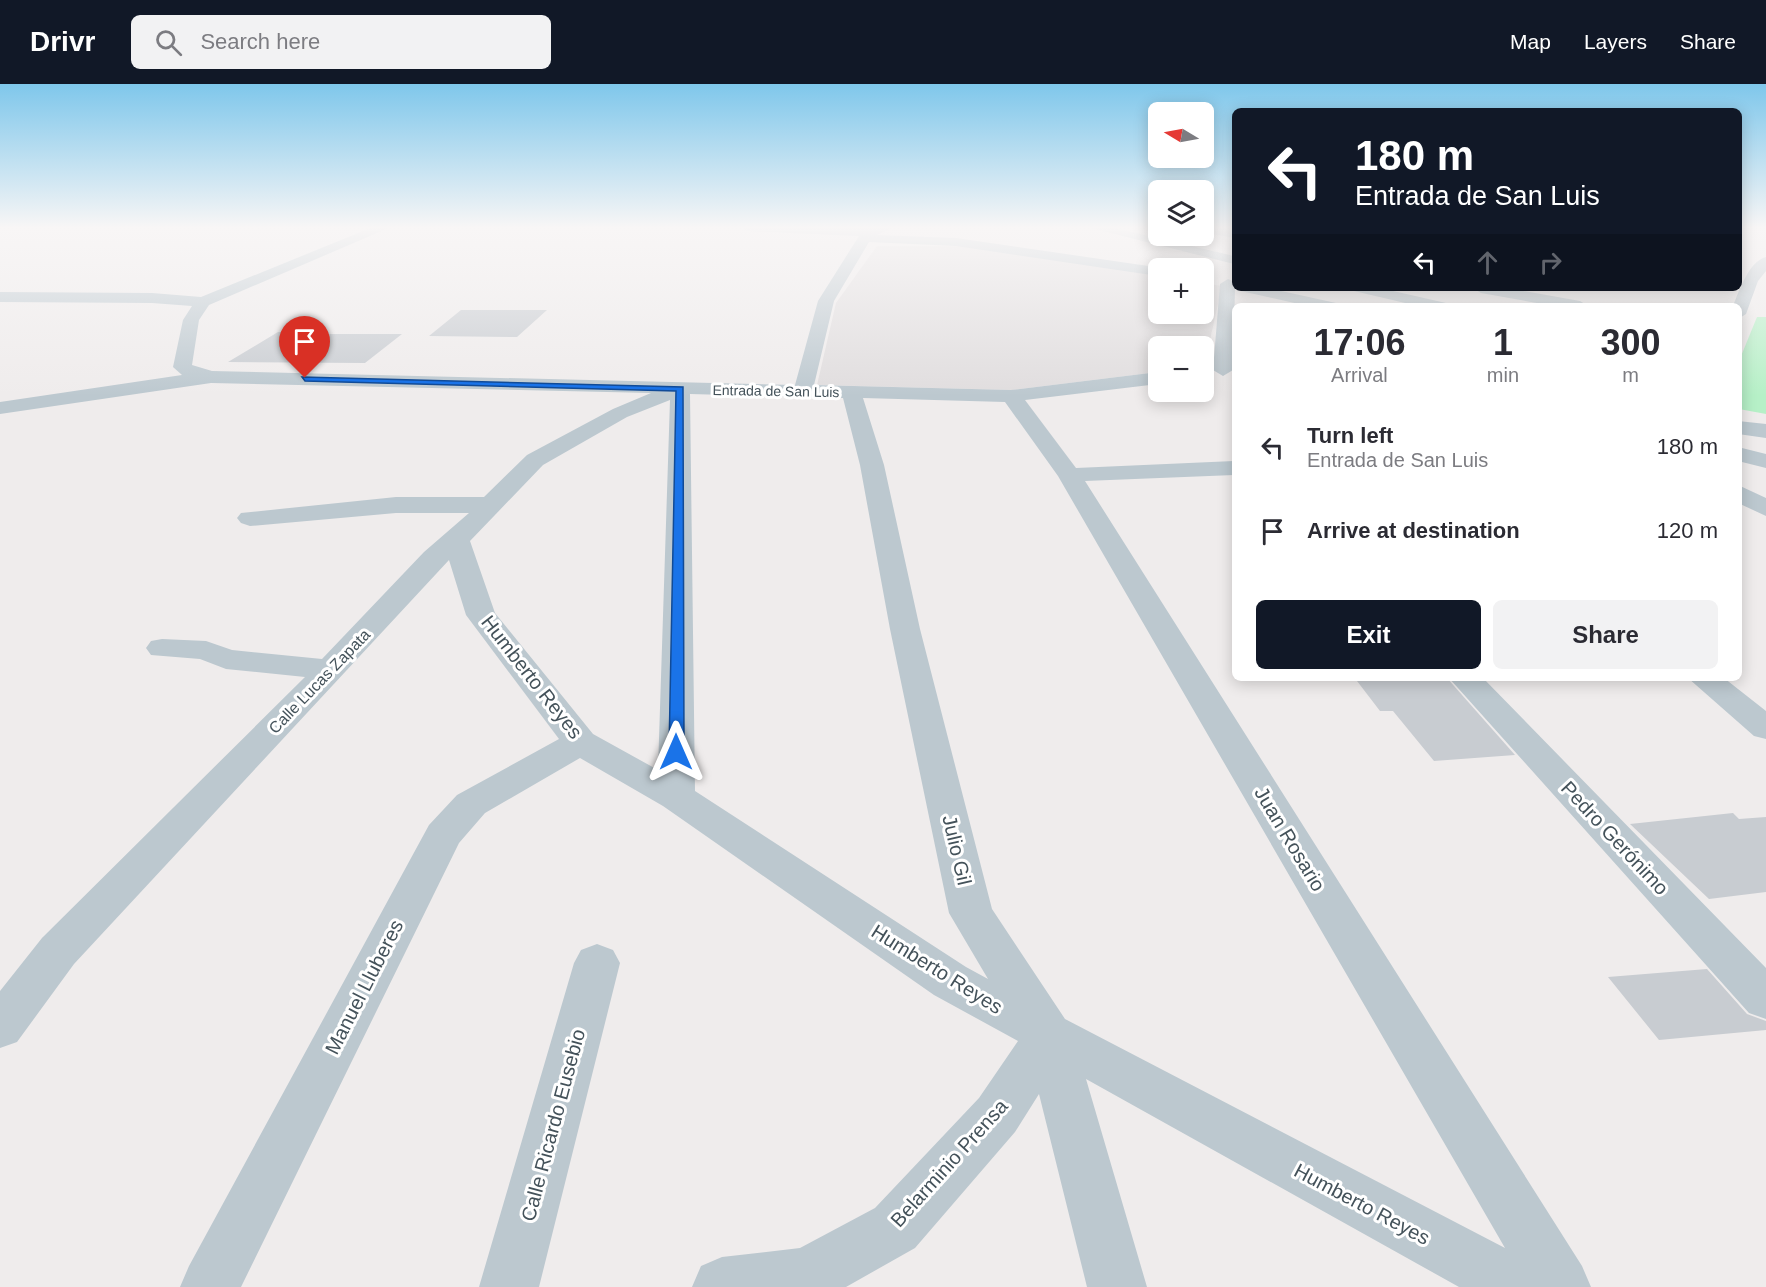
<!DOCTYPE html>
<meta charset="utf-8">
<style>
:root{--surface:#fff;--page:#f2f2f3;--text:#2b2b33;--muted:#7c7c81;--accent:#111827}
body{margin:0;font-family:Arial,sans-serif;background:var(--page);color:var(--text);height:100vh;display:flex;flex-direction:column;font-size:22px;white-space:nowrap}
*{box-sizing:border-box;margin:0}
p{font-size:20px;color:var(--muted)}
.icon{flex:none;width:33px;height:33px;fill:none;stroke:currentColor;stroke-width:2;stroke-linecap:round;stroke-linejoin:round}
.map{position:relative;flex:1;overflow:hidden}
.side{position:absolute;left:1232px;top:219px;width:510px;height:378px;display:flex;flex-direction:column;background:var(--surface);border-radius:9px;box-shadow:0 3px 15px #0003}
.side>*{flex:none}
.top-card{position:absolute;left:1232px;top:24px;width:510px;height:183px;border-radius:9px;box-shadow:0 3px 15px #0003;background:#111827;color:#fff;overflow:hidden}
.needle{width:39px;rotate:280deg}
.fabs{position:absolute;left:1148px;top:18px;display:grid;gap:12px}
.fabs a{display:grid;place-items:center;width:66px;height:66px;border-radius:9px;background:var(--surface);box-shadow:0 3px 15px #0003;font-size:30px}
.pin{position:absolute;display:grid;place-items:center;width:51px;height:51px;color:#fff;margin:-62px -26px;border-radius:50% 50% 50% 0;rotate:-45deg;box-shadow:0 0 6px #0007}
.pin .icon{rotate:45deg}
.me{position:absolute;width:66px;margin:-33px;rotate:0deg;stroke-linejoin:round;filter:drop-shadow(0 0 4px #0008)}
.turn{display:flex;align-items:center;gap:21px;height:126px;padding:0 24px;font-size:27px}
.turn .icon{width:78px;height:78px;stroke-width:2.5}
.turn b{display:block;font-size:42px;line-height:51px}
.lanes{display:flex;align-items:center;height:57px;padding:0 24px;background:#0003;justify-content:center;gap:30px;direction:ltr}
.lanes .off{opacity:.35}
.eta{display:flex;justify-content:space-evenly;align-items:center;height:102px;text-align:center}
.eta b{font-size:36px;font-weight:800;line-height:42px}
.button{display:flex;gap:12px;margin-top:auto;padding:12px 24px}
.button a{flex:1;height:69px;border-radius:9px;background:var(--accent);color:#fff;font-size:24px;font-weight:800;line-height:69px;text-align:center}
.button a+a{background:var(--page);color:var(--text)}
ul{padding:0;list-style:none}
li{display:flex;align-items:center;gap:18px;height:84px;padding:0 24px}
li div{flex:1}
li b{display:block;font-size:22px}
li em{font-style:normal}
header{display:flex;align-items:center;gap:36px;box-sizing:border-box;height:84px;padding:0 30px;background:var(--accent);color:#fff}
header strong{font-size:28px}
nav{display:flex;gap:33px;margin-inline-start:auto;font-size:21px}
.search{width:420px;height:54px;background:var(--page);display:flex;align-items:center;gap:15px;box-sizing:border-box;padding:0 21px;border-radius:9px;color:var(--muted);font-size:22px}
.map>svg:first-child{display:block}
.education{fill:#e0ddde}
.green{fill:#b6f0c7}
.building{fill:#c8ccd1}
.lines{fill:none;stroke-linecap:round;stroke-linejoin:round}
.minor{fill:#bcc8cf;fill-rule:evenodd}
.route{fill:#1a73e8;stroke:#114b97;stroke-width:1.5}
.labels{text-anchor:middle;stroke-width:6;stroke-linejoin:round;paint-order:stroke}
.far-street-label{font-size:14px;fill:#44525a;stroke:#fff}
.street-label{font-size:16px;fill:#44525a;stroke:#fff}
.near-street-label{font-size:20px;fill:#44525a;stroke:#fff}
</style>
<header>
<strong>Drivr</strong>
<div class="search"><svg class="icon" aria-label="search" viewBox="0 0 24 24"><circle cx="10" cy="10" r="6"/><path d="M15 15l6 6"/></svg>Search here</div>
<nav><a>Map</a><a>Layers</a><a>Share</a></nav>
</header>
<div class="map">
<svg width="1766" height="1203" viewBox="0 0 1766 1203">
<rect width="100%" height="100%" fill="#efecec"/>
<!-- education -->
<path class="education" d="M877,162H976L1158,191V230H1203V199L1222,202L1204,283L1203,262H1158V288L1012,306L817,301L836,219Z"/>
<!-- green -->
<path class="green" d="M1757,233H1766V330L1739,325V277Z"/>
<!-- building -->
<path class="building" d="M461,226H547L517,253L429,252Z
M278,248H328L326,250H402L365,279L228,278Z
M1416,594H1447L1515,671L1434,677L1393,627H1380L1357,597Z
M1733,729L1739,735L1766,733V808L1709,815L1630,740Z
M1707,885L1747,930L1766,937V946L1659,956L1608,893Z"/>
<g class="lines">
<!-- minor -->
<path class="minor" d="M373,143H391L209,221L199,236L192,281L212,287L795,301L818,217L859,152L747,147L741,143H894L877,151L956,154L1162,184H1158V192L956,162L869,158L834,217L814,301L1011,306L1158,288V300L1025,316L1076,384L1234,377V391L1085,397L1582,1182L1591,1203H1459L1086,995L1147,1203H1087L1039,1010L1015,1048L915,1164L846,1203H692L701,1182L722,1173L800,1164L875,1124L979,1014L1018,957L934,911L663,722L580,674L485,729L459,759L241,1203H180L189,1182L429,741L457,711L559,655L466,531L449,476L74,880L17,958L0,964V907L42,854L305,593L226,585L200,575L151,571L146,564L151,557L162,555L206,557L232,566L322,575L424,468L469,429H396L250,442L241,439L237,434L241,429L396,413H484L527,371L613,325L651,309L211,299L0,330V318L182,291L173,283L183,236L192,222L152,219L0,218V208L152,209L201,213ZM690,310L843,314L860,381L890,545L949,829L988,895L966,883L695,707ZM863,314L1005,318L1058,392L1505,1164L1065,935L992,825L920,545L884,381ZM670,316L658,686L593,650L495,529L470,457L543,381L627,333Z
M1087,143H1110L1234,172V180Z
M1203,143L1234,146V154L1203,148Z
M1766,173V187L1758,197L1746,230L1738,235V222H1733C1739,207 1749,177 1766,173Z
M1228,195L1233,197L1235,204L1233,286L1223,292L1213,286L1220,200Z
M1238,204H1268L1336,219L1338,222H1308L1241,207Z
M1351,204H1380L1446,219L1448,222H1418L1354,207Z
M1473,204H1507L1580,217L1588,222H1554L1481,209Z
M1738,337L1766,340V354L1738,350Z
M1738,363L1766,370V384L1738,377Z
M1738,401L1766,414V432L1738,419Z
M1449,594H1483L1766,884V935L1749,929Z
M1688,594H1724L1766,627V655L1754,652Z
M597,860L613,866L620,879L539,1203H479L574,879L581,866Z"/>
</g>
<!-- sky -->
<linearGradient id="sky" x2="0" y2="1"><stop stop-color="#7fc7eb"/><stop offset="0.46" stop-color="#f8f6f6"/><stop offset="1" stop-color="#f8f6f6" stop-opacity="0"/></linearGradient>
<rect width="1766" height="312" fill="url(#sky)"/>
<!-- route -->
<path class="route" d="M302,293L683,303L684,668L682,671L676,673L669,668L676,307L305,297Z"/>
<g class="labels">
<!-- far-street labels -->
<g class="far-street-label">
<text transform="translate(776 307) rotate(1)" y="5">Entrada de San Luis</text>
</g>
<!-- street labels -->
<g class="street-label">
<text transform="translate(319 597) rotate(-46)" y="6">Calle Lucas Zapata</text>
</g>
<!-- near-street labels -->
<g class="near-street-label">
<text transform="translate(532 593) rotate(52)" y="7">Humberto Reyes</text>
<text transform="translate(1615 754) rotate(47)" y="7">Pedro Gerónimo</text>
<text transform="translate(1290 755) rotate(59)" y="7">Juan Rosario</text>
<text transform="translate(957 766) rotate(77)" y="7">Julio Gil</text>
<text transform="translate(937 885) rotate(32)" y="7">Humberto Reyes</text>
<text transform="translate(364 903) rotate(-63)" y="7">Manuel Lluberes</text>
<text transform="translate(553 1041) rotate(-75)" y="7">Calle Ricardo Eusebio</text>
<text transform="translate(949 1079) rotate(-48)" y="7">Belarminio Prensa</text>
<text transform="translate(1362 1120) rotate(28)" y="7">Humberto Reyes</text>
</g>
</g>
</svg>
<div class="fabs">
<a><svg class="needle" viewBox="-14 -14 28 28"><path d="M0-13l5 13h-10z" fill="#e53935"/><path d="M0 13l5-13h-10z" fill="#7c7c81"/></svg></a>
<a><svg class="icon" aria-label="layers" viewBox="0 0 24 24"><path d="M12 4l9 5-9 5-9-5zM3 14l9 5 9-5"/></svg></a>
<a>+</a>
<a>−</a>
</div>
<div class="pin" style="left:305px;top:294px;background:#d93025"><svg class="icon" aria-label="arrive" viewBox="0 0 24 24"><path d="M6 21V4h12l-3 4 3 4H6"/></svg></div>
<svg class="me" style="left:676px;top:668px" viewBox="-20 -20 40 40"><path d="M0-17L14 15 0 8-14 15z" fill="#1a73e8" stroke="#fff" stroke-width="4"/></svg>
<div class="top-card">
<div class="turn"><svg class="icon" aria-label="left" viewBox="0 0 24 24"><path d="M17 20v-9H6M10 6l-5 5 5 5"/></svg><div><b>180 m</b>Entrada de San Luis</div></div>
<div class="lanes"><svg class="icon" aria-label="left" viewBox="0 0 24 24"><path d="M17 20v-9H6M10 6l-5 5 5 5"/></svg><svg class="icon off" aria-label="ahead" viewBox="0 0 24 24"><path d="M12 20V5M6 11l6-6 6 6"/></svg><svg class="icon off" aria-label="right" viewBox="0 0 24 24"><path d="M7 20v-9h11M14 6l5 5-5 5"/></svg></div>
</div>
<section class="side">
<div class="eta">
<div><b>17:06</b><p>Arrival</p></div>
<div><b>1</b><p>min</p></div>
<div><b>300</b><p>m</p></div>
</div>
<ul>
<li><svg class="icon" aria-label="left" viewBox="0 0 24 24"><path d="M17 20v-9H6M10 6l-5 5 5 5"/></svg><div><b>Turn left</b><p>Entrada de San Luis</p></div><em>180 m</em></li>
<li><svg class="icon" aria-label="arrive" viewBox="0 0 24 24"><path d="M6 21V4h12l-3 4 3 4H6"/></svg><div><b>Arrive at destination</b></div><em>120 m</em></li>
</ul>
<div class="button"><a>Exit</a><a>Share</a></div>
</section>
</div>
